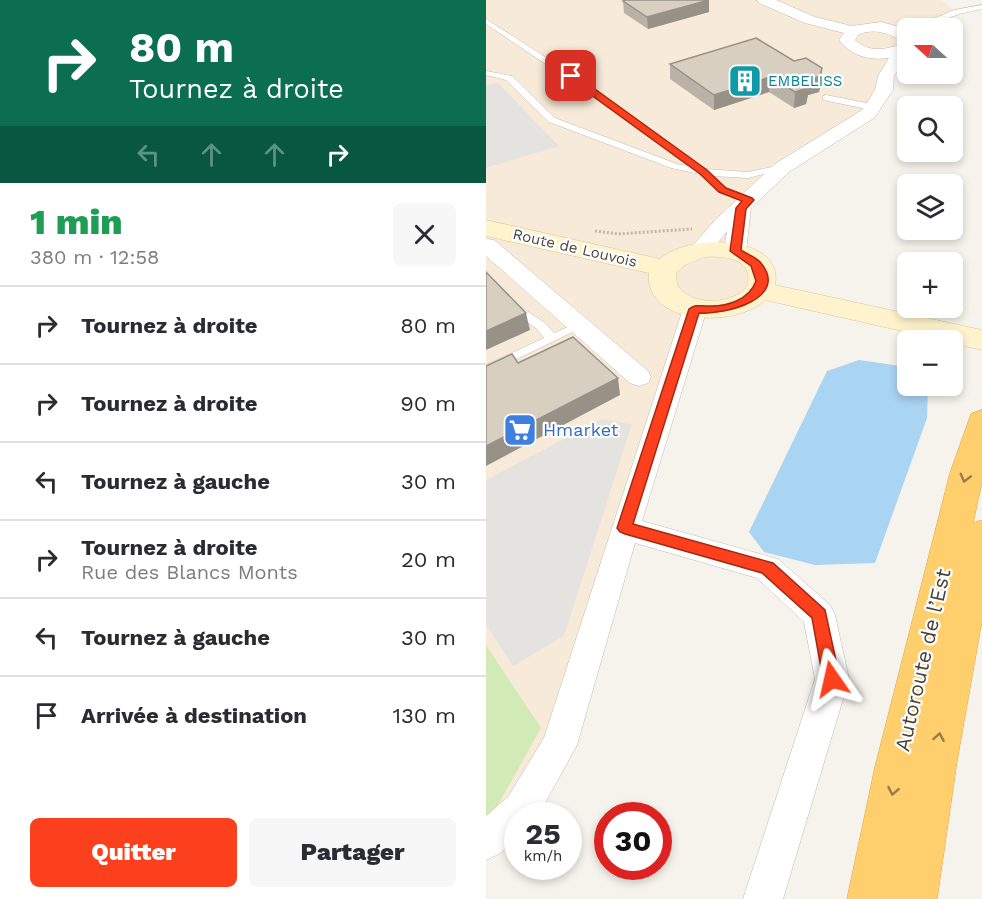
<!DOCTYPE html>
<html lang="fr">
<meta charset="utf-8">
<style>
:root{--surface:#fff;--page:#f7f7f7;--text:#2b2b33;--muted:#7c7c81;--line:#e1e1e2;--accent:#fc3f1d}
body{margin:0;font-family:"Work Sans",sans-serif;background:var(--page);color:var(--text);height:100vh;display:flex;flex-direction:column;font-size:22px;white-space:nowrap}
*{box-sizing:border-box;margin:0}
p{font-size:20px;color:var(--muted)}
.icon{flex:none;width:33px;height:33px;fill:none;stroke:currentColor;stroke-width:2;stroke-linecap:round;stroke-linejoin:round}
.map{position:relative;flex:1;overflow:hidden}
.details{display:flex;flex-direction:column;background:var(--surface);width:486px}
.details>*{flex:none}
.hud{background:#0b6e4f;color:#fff;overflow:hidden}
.needle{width:39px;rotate:291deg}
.buttons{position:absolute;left:411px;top:18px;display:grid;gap:12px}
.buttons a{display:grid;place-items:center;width:66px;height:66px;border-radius:9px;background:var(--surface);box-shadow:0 3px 9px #0003;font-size:30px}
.speed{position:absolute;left:18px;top:802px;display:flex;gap:12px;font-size:30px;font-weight:700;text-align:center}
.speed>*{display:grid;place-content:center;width:78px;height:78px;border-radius:50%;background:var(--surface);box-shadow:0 3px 9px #0003;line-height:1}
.speed small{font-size:15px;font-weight:400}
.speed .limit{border:9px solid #d22;background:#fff;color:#111}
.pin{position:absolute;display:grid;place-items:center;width:51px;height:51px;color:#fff;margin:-26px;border-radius:12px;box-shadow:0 3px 9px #0006}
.me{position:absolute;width:66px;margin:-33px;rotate:349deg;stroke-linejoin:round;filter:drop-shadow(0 0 4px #0008)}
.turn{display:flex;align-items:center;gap:21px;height:126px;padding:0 30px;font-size:27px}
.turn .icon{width:78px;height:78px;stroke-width:2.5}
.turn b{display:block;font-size:42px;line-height:51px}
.lanes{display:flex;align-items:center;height:57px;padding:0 30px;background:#0003;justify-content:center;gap:30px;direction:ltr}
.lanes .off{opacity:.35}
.round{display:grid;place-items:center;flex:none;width:63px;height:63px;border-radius:9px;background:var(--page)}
.overview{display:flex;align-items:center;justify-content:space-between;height:102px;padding:0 30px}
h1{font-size:36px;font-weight:800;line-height:45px;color:#1e9e55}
.primary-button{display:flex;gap:12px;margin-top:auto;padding:12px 30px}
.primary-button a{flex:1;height:69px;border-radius:9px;background:var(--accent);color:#fff;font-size:24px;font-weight:800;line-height:69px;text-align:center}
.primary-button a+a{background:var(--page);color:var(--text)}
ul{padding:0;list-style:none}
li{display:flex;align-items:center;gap:18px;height:78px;padding:0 30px;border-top:2px solid var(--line)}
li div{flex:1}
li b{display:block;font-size:22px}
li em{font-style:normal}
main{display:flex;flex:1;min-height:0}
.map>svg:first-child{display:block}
.commercial{fill:#f7ead8}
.green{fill:#d2eab5}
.parking{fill:#e5e3e0}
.water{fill:#a9d4f2}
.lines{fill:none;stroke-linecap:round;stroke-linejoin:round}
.service-casing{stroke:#c2bbae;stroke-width:1}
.minor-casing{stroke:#c2bbae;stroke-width:1}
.secondary-casing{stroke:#d6c79b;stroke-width:1}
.motorway-casing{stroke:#e0a43c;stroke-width:1}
.path{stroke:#c4b79f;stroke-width:3;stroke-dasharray:2 2;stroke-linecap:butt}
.service{fill:#fff;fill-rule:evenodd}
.minor{fill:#fff;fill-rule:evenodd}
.secondary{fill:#fff3cd;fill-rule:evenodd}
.motorway{fill:#ffcf6e;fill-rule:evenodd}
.wall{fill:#bab2a6}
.shaded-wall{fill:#979187}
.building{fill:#d8cfc1;stroke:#979187;stroke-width:1.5}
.oneway{stroke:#937c4e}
.route{fill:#fc3f1d;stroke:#a42913;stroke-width:1.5}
.labels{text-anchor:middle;stroke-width:4.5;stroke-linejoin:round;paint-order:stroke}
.far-culture-label{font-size:15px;fill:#0d838f;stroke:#fff;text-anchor:start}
.far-street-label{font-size:15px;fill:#4b4439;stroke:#fff}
.shop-label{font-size:18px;fill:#366cbe;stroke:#fff;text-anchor:start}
.near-street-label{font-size:21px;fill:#4b4439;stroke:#fff}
</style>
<main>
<section class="details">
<div class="hud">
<div class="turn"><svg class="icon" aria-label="right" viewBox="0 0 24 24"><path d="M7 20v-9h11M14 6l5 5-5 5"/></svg><div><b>80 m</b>Tournez à droite</div></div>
<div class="lanes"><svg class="icon off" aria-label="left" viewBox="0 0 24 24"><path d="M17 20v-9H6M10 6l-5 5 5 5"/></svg><svg class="icon off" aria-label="ahead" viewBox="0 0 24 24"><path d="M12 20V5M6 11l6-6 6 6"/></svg><svg class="icon off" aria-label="ahead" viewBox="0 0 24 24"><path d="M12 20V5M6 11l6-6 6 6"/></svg><svg class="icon" aria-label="right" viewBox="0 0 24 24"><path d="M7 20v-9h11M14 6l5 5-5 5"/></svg></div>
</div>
<div class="overview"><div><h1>1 min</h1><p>380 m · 12:58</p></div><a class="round"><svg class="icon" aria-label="close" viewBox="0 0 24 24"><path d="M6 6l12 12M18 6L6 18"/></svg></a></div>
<ul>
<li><svg class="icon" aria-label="right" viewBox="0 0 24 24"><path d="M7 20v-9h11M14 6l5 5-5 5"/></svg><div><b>Tournez à droite</b></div><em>80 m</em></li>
<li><svg class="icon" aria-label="right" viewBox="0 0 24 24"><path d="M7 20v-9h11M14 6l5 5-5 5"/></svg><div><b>Tournez à droite</b></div><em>90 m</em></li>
<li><svg class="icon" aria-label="left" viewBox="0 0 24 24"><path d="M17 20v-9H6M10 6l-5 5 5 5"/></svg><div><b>Tournez à gauche</b></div><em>30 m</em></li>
<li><svg class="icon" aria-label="right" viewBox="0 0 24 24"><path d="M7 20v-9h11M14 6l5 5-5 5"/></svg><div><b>Tournez à droite</b><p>Rue des Blancs Monts</p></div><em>20 m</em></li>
<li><svg class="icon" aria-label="left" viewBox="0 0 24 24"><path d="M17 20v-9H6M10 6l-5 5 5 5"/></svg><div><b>Tournez à gauche</b></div><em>30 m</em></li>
<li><svg class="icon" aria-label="arrive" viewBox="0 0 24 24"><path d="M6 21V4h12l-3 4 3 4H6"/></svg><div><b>Arrivée à destination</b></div><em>130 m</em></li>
</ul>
<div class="primary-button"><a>Quitter</a><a>Partager</a></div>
</section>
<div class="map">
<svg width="496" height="899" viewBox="0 0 496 899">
<rect width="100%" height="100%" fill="#f6f3ec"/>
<!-- commercial -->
<path class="commercial" d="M0,0H454L471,12L430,28H422L421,48L382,114L263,200L252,238L273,290L209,309L73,745L0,841Z"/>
<!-- green -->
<path class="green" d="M0,645L55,728L9,810L0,818Z"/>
<!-- parking -->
<path class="parking" d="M12,83L73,146L0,168V85Z
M116,419L146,424L78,636L27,666L0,625V480Z"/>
<!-- water -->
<path class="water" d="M373,360L415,366L421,369L422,386H442L441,418L389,563L329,565L278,552L263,532L341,371Z"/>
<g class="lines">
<defs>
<path id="service" d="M496,5V9L473,14L436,28H426L468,10Z
M0,19L103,85L219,169L262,172L296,165L301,168L262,178L226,176L240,188L267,198V202L263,203L232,192L214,174L185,168L63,122L20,80L0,75V71L26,76L69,118L191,164L203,166L97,89L0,24Z
M340,95L386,104L390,107L386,110L337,100V96Z
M27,302L59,323L68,333L93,322L99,326L0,374V365L58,338L51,329L23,309L21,306Z"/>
<path id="minor" d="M271,0H290L329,17L366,26L395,22L422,29V41C402,36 394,27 373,34L369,40C385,55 403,48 422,43V55L408,76L407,90L388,118L303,172L265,208L260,251L257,256L249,257L241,256L238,251L241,231C231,243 225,258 207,254L204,249L229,220L289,164L376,110L389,90L392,76L403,58C384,61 365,56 353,40L358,33L319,23L273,3Z
M0,239L8,240L162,371L165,377L162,383L153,386L144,383L0,256Z
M209,302L217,304L221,309L156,521L292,559L344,605L349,615L363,679L297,899H257L329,679L318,622L271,578L149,543L91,745L52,816H32V838L13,854L0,860V816L22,797L58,738L197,309L201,304Z"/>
<path id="secondary" d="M0,220L174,259C201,233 299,234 289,285L496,330V350L466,343V340H456L279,300C251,328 158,326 163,273L0,236ZM219,257C234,256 259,257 262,275C263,280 262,285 259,288C247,303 217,304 202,295C192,289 190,285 190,273L199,265Z"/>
<path id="motorway" d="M496,410V482L487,523L496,520V620L471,761L451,899H361L389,767L464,473L485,414Z"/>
</defs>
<!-- service casing -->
<use href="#service" class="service-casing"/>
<!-- minor casing -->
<use href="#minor" class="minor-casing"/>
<!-- secondary casing -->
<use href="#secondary" class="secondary-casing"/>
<!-- motorway casing -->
<use href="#motorway" class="motorway-casing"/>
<!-- path -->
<path class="path" d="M109,231L132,234L206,229"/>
<!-- service -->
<use href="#service" class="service"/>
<!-- minor -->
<use href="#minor" class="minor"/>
<!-- secondary -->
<use href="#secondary" class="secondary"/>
<!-- motorway -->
<use href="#motorway" class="motorway"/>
</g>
<!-- wall -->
<path class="wall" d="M137,1L223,12L162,29L138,13Z
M184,64L335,83L333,92L322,95L320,104L308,108L283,92L228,110L184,79Z"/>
<!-- shaded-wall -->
<path class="shaded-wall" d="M223,0V12L162,29L161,17Z
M336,68L335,83L333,92L322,95L320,104L308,108L309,92Z
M284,77L283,92L228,110V95Z
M40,313L44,330L0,350V331Z
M132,378L134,395L0,466V446Z"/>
<!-- building -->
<path class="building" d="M140,0H223L161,17L137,1Z
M270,38L308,61L320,58L336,68L334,76L323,80L321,88L309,92L284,77L228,95L184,64Z
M0,272L40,313L0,331Z
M87,337L132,378L0,446V366L26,354L32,363Z"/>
<!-- one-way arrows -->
<defs><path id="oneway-chevron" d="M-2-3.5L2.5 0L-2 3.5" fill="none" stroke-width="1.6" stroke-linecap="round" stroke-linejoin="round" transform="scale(1.5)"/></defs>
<g class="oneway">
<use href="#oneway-chevron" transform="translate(479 478) rotate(104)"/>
<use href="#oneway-chevron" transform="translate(453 737) rotate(-80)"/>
<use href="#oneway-chevron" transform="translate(407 791) rotate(101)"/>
</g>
<!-- route -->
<path class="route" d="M82,74H88L221,170L240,188L266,198L268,200L260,209L255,250C261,254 270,257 275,263C304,299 238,315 213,313L147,524L287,563L339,610L354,679L352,684L346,686L340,684L337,679L326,618L276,573L139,534L134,532L131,528L203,309C209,304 214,306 221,306C241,307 263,300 270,281L265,266L244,251L250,208L256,201L233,192L214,174L82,78Z"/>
<!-- icons -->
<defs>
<symbol id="building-square" viewBox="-11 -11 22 22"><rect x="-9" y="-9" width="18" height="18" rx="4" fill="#0f9aa8" stroke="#fff"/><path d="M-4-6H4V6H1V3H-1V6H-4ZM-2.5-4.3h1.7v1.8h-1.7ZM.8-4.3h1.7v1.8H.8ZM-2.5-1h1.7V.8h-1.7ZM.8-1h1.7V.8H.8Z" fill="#fff"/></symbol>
<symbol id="supermarket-square" viewBox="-11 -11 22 22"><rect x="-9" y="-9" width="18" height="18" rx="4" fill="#3f7fe0" stroke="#fff"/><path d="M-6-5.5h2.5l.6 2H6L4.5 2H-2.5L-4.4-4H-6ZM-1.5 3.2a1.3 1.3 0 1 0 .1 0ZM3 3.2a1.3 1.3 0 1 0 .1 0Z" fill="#fff"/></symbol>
</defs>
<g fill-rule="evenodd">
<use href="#building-square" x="240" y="62" width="38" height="38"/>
<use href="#supermarket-square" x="15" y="411" width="38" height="38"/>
</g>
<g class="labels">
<!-- far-culture labels -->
<g class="far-culture-label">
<text x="282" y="86">EMBELISS</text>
</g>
<!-- far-street labels -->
<g class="far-street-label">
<text transform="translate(89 248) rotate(13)" y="5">Route de Louvois</text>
</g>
<!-- shop labels -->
<g class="shop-label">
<text x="57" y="436">Hmarket</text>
</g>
<!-- near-street labels -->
<g class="near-street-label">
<text transform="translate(437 660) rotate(-77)" y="7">Autoroute de l’Est</text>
</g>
</g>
</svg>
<div class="buttons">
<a><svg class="needle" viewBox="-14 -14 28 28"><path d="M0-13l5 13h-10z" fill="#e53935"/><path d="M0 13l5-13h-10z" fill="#7c7c81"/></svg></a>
<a><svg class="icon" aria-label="search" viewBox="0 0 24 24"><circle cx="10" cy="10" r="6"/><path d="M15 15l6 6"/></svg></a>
<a><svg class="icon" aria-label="layers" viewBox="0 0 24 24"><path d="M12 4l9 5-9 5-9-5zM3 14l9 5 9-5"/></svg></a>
<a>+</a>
<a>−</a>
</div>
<div class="speed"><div>25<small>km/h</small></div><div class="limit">30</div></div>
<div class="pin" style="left:85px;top:76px;background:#d93025"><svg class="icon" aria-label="arrive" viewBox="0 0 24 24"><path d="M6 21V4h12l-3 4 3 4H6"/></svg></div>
<svg class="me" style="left:346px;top:679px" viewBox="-20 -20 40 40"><path d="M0-17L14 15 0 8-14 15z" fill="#fc3f1d" stroke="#fff" stroke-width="4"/></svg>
</div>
</main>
